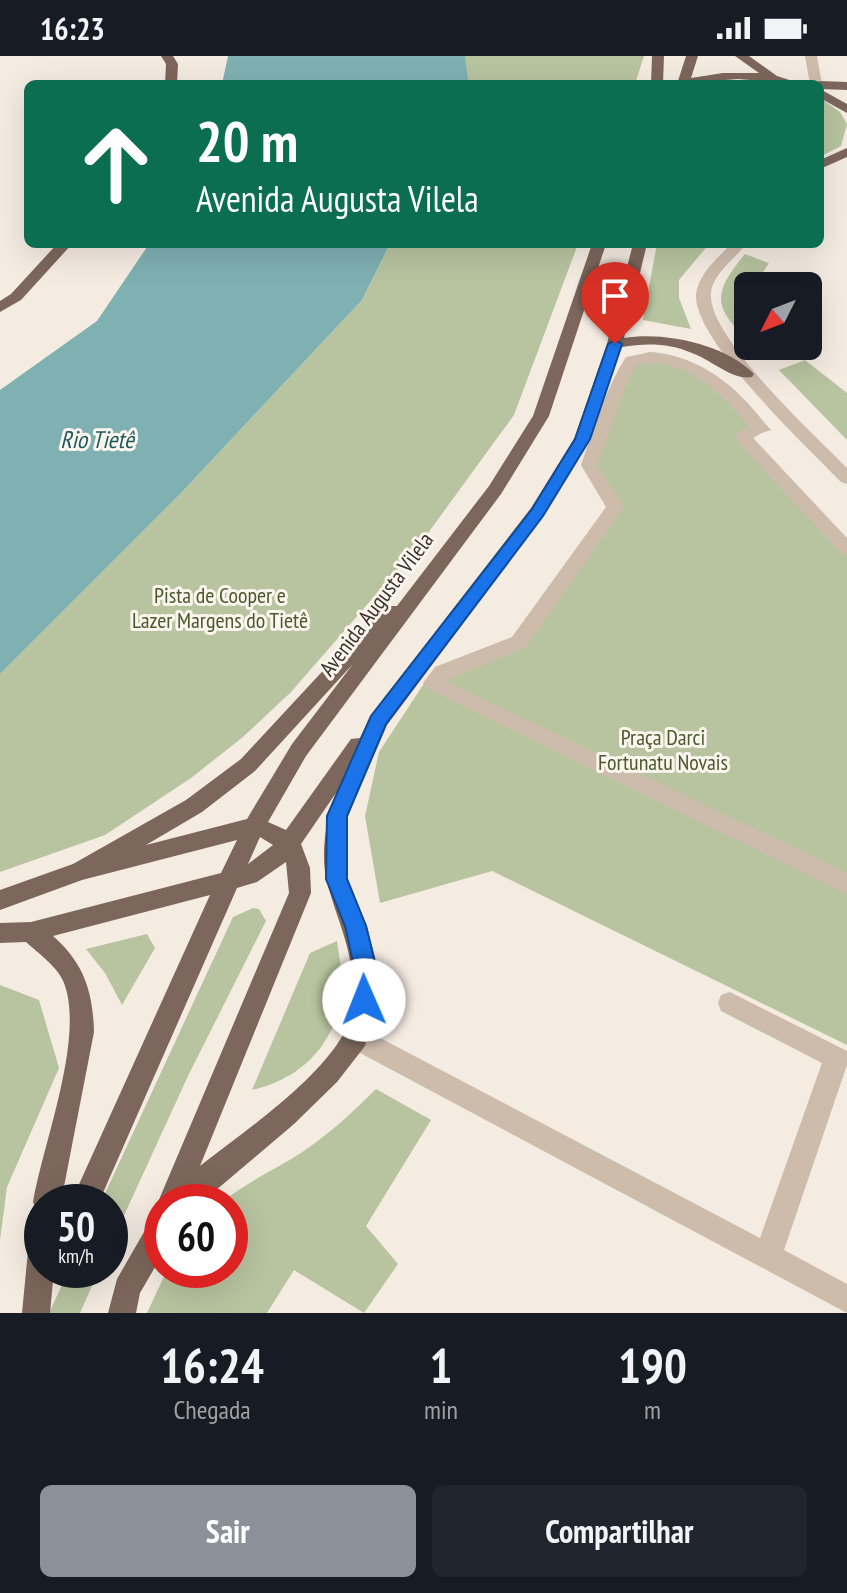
<!DOCTYPE html>
<html lang="pt">
<meta charset="utf-8">
<style>
:root{--surface:#171b24;--page:#20242c;--text:#f1f3f6;--muted:#9ea1a6;--accent:#8c9099}
body{margin:0;font-family:"PT Sans Narrow",sans-serif;background:var(--page);color:var(--text);height:100vh;display:flex;flex-direction:column;font-size:30px;white-space:nowrap}
*{box-sizing:border-box;margin:0}
p{font-size:26px;color:var(--muted)}
.icon{flex:none;width:44px;height:44px;fill:none;stroke:currentColor;stroke-width:2;stroke-linecap:round;stroke-linejoin:round}
.map{position:relative;height:1257px;overflow:hidden}
.panel{display:flex;flex-direction:column;background:var(--surface);flex:1}
.panel>*{flex:none}
.guide{position:absolute;left:24px;top:24px;width:800px;height:168px;border-radius:12px;box-shadow:0 8px 32px #0002;background:#0b6e4f;color:#fff;overflow:hidden}
.needle{width:52px;rotate:228deg}
.buttons{position:absolute;left:734px;top:216px;display:grid;gap:16px}
.buttons a{display:grid;place-items:center;width:88px;height:88px;border-radius:12px;background:var(--surface);box-shadow:0 8px 32px #0002;font-size:40px}
.speed{position:absolute;left:24px;top:1128px;display:flex;gap:16px;font-size:40px;font-weight:700;text-align:center}
.speed>*{display:grid;place-content:center;width:104px;height:104px;border-radius:50%;background:var(--surface);box-shadow:0 8px 32px #0002;line-height:1}
.speed small{font-size:20px;font-weight:400}
.speed .limit{border:12px solid #d22;background:#fff;color:#111}
.pin{position:absolute;display:grid;place-items:center;width:68px;height:68px;color:#fff;margin:-82px -34px;border-radius:50% 50% 50% 0;rotate:-45deg;box-shadow:0 0 8px #0007}
.pin .icon{rotate:45deg}
.me{position:absolute;width:88px;margin:-44px;rotate:359deg;stroke-linejoin:round;filter:drop-shadow(0 0 6px #0008)}
.turn{display:flex;align-items:center;gap:28px;height:168px;padding:0 40px;font-size:36px}
.turn .icon{width:104px;height:104px;stroke-width:2.5}
.turn b{display:block;font-size:56px;line-height:68px}
.eta{display:flex;justify-content:space-evenly;align-items:center;height:136px;text-align:center}
.eta b{font-size:48px;font-weight:700;line-height:56px}
.action{display:flex;gap:16px;margin-top:auto;padding:16px 40px}
.action a{flex:1;height:92px;border-radius:12px;background:var(--accent);color:#fff;font-size:32px;font-weight:700;line-height:92px;text-align:center}
.action a+a{background:var(--page);color:var(--text)}
.status{display:flex;justify-content:space-between;align-items:center;height:56px;padding:0 40px;background:var(--surface);direction:ltr}
.status svg{height:22px;fill:currentColor}
.map>svg:first-child{display:block}
.green{fill:#b8c4a0}
.water{fill:#7fb0b2}
.lines{fill:none;stroke-linecap:round;stroke-linejoin:round}
.minor{fill:#cdbbac;fill-rule:evenodd}
.major{fill:#7d675c;fill-rule:evenodd}
.route{fill:#1a73e8;stroke:#114b97;stroke-width:2}
.labels{text-anchor:middle;stroke-width:6;stroke-linejoin:round;paint-order:stroke}
.park-label{font-size:22px;fill:#4a5a2e;stroke:#fbf5ee}
.street-label{font-size:22px;fill:#3b302b;stroke:#fbf5ee}
.water-label{font-size:24px;font-style:italic;fill:#1f5a5e;stroke:#fbf5ee}
</style>
<div class="status"><b>16:23</b><svg viewBox="0 0 49 12"><path d="M0 12V9h3v3zM5 12V6h3v6zM10 12V3h3v9zM15 12V0h3v12zM26 1h20v11H26zM47 4h2v5h-2z"/></svg></div>
<div class="map">
<svg width="847" height="1257" viewBox="0 0 847 1257">
<rect width="100%" height="100%" fill="#f4ebe1"/>
<!-- green -->
<path class="green" d="M465,0H644L635,28H469Z
M820,42L840,56L847,68L841,90L820,101Z
M390,188H578L514,359L420,488L291,636L243,681L191,722L105,779L0,816V618L180,438L362,244Z
M660,188H709L679,224V242L691,273L643,264L656,193Z
M745,198L769,207L754,230H748V240L740,253L748,260V284C711,249 714,236 745,198Z
M649,296C709,305 732,332 771,374L751,380L847,485V989L492,815L380,847L365,760L379,696L423,629L438,612L517,583L609,449L582,408L627,303Z
M805,304L847,337V384L779,314Z
M253,852L259,853L266,865L188,1020L110,1190V1146H101L233,861Z
M147,878L155,892L122,949L105,917L86,893Z
M337,885C340,907 346,932 339,954C326,998 295,1024 252,1034L310,897Z
M0,929L39,944L59,1012L7,1131L0,1184Z
M376,1033L431,1064L366,1170L398,1208L364,1257L294,1214L267,1257H147L167,1214H230V1146H222C247,1126 274,1114 301,1097C329,1078 352,1057 376,1033Z
M69,1214H99L80,1257H49Z"/>
<!-- water -->
<path class="water" d="M228,0H465L469,28H222Z
M149,188H390L362,244L180,438L0,618V334L97,265Z"/>
<g class="lines">
<!-- minor -->
<path class="minor" d="M805,0H817L822,28L820,30L810,28Z
M731,188H746C735,203 712,218 711,238C708,282 816,380 847,412V428L841,426C808,392 692,283 696,238C698,218 719,201 731,188Z
M652,296C703,301 740,333 769,373L753,382L847,482V499L841,497L740,388L735,378L750,371C720,336 687,301 637,308L628,324L597,409L624,451L526,591L446,625L847,817V838L426,632L423,627L435,611L512,581L606,451L581,409C594,372 605,334 626,301Z
M730,936L847,995V1009L784,1194L847,1228V1257L347,990L344,982L347,974L356,970L365,974L760,1182L822,1007L721,955L718,947L721,939Z"/>
<!-- major -->
<path class="major" d="M161,0H173L178,8L177,28H165L166,8Z
M652,0H664L663,28H651Z
M686,0H698L691,22L723,17H759L735,0H749L777,20L802,28L738,23L674,28L678,25Z
M820,25L847,26V34L820,33V28H815Z
M820,33L847,48V57L820,42Z
M847,92V101L820,113V104Z
M57,188H72L21,244L0,256V245L11,238Z
M592,188H606L549,360L501,438L306,700L268,766L286,774L351,683L360,682L371,659L531,452L574,383L607,288L633,188H647L624,282C663,275 726,288 754,318L752,321C733,325 710,303 692,297C669,287 646,287 622,291L590,383L543,460L387,669L348,760V823L367,870L376,906V944L365,990L337,1026L294,1068L202,1146H162V1155L158,1146L289,837L286,806L257,826L237,832L99,1146H71L210,839L53,880C84,907 93,936 94,976L61,1146H42V1157L37,1156L33,1146C43,1087 85,982 64,927C58,911 39,898 26,886L0,887V867L31,866L221,817L237,784L82,824L0,854V834L73,808L186,744L241,703L383,550H397L489,430L533,360ZM353,608L292,688L247,763L146,789L202,756L255,715ZM336,737C326,760 320,800 327,826C339,872 360,905 349,955C348,963 347,972 343,979C315,1027 245,1075 200,1110L311,837L310,812L301,788ZM260,781L273,789L248,808Z
M162,1158V1199L140,1237L136,1257H108L117,1223L152,1162Z
M42,1181V1214H54L50,1257H22L28,1195L32,1185Z"/>
</g>
<!-- route -->
<path class="route" d="M615,284L622,288L590,383L543,460L386,668L347,760V823L366,870L375,906V944L372,951L364,954L356,951L353,944V906L345,870L326,823L327,760L371,660L532,453L575,383L608,288Z"/>
<g class="labels">
<!-- park labels -->
<g class="park-label">
<text x="220" y="547">Pista de Cooper e<tspan x="220" dy="25">Lazer Margens do Tietê</tspan></text>
<text x="663" y="689">Praça Darci<tspan x="663" dy="25">Fortunatu Novais</tspan></text>
</g>
<!-- street labels -->
<g class="street-label">
<text transform="translate(376 548) rotate(-53)" y="8">Avenida Augusta Vilela</text>
</g>
<!-- water labels -->
<g class="water-label">
<text x="97" y="392">Rio Tietê</text>
</g>
</g>
</svg>
<div class="buttons">
<a><svg class="needle" viewBox="-14 -14 28 28"><path d="M0-13l5 13h-10z" fill="#e53935"/><path d="M0 13l5-13h-10z" fill="#9ea1a6"/></svg></a>
</div>
<div class="speed"><div>50<small>km/h</small></div><div class="limit">60</div></div>
<div class="pin" style="left:615px;top:288px;background:#d93025"><svg class="icon" aria-label="arrive" viewBox="0 0 24 24"><path d="M6 21V4h12l-3 4 3 4H6"/></svg></div>
<svg class="me" style="left:364px;top:944px" viewBox="-20 -20 40 40"><circle r="19" fill="#fff"/><path d="M0-13L10 11 0 6-10 11z" fill="#1a73e8"/></svg>
<div class="guide">
<div class="turn"><svg class="icon" aria-label="ahead" viewBox="0 0 24 24"><path d="M12 20V5M6 11l6-6 6 6"/></svg><div><b>20 m</b>Avenida Augusta Vilela</div></div>
</div>
</div>
<section class="panel">
<div class="eta">
<div><b>16:24</b><p>Chegada</p></div>
<div><b>1</b><p>min</p></div>
<div><b>190</b><p>m</p></div>
</div>
<div class="action"><a>Sair</a><a>Compartilhar</a></div>
</section>
